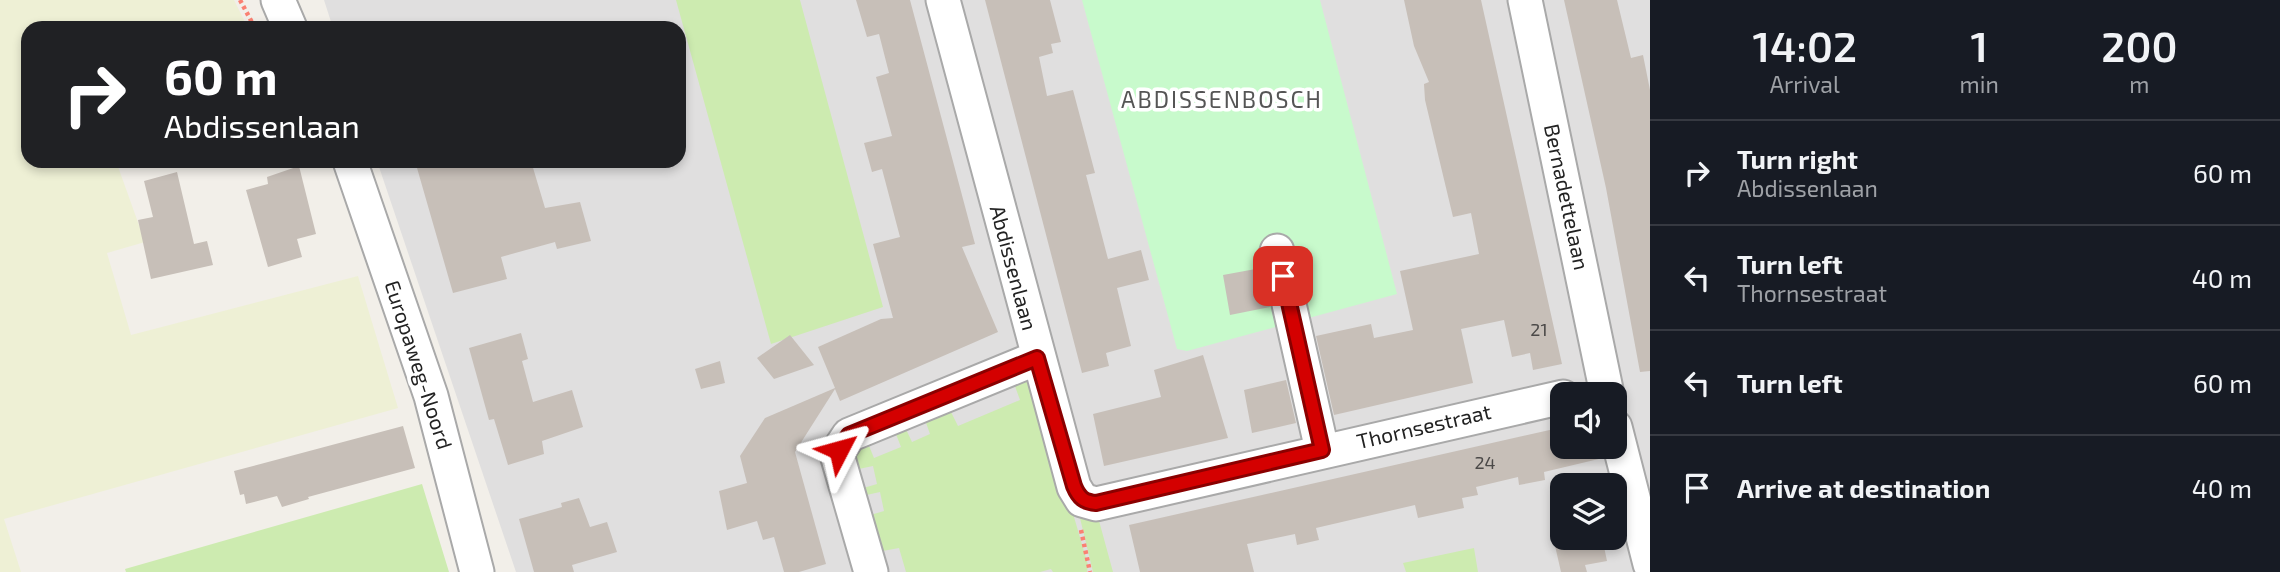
<!DOCTYPE html>
<style>
:root{--surface:#171b24;--page:#20242c;--text:#f1f3f6;--muted:#9ea1a6;--line:#363941}
body{margin:0;font-family:"Exo 2",sans-serif;background:var(--page);color:var(--text);height:100vh;display:flex;flex-direction:column;font-size:26px;white-space:nowrap}
*{box-sizing:border-box;margin:0}
p{font-size:23px;color:var(--muted)}
.icon{flex:none;width:38px;height:38px;fill:none;stroke:currentColor;stroke-width:2;stroke-linecap:round;stroke-linejoin:round}
.map{position:relative;flex:1;overflow:hidden}
.panel{display:flex;flex-direction:column;background:var(--surface);width:630px}
.panel>*{flex:none}
.hud{position:absolute;left:21px;top:21px;width:665px;height:147px;border-radius:21px;box-shadow:0 4px 10px #0003;background:#202124;color:#fff;overflow:hidden}
.buttons{position:absolute;left:1550px;top:382px;display:grid;gap:14px}
.buttons a{display:grid;place-items:center;width:77px;height:77px;border-radius:14px;background:var(--surface);box-shadow:0 4px 10px #0003;font-size:35px}
.pin{position:absolute;display:grid;place-items:center;width:60px;height:60px;color:#fff;margin:-30px;border-radius:14px;box-shadow:0 4px 10px #0006}
.me{position:absolute;width:77px;margin:-38px;rotate:51deg;stroke-linejoin:round;filter:drop-shadow(0 0 5px #0008)}
.turn{display:flex;align-items:center;gap:24px;height:147px;padding:0 28px;font-size:32px}
.turn .icon{width:91px;height:91px;stroke-width:2.5}
.turn b{display:block;font-size:49px;line-height:60px}
.eta{display:flex;justify-content:space-evenly;align-items:center;height:119px;text-align:center}
.eta b{font-size:42px;font-weight:600;line-height:49px}
ul{padding:0;list-style:none}
li{display:flex;align-items:center;gap:21px;height:105px;padding:0 28px;border-top:2px solid var(--line)}
li div{flex:1}
li b{display:block;font-size:26px}
li em{font-style:normal}
main{display:flex;flex:1;min-height:0}
.map>svg:first-child{display:block}
.residential{fill:#e0dfdf;fill-rule:evenodd}
.farmland{fill:#eef0d5}
.grass{fill:#cdebb0}
.park{fill:#c8facc}
.building{fill:#c7bfb8}
.lines{fill:none;stroke-linecap:round;stroke-linejoin:round}
.minor-casing{stroke:#a9a9a9;stroke-width:37}
.path{stroke:#fa8072;stroke-width:4.5;stroke-dasharray:3.5 3.5;stroke-linecap:butt}
.minor{stroke:#fff;stroke-width:33}
.route-casing{stroke:#8a0000;stroke-width:18}
.route{stroke:#d40000;stroke-width:12}
.labels{text-anchor:middle;stroke-width:7;stroke-linejoin:round;paint-order:stroke}
.number-label{font-size:18px;fill:#4b4948}
.street-label{font-size:21px;fill:#222;stroke:#fff}
.neighbourhood-label{font-size:23px;letter-spacing:2px;fill:#555;stroke:#fff}
</style>
<main>
<div class="map">
<svg width="1650" height="572" viewBox="0 0 1650 572">
<rect width="100%" height="100%" fill="#f2efe9"/>
<!-- residential -->
<path class="residential" d="M324,0H1650V572H516L377,161H679V28H333ZM1563,394H1615V446H1563ZM1563,485H1615V537H1563Z"/>
<!-- farmland -->
<path class="farmland" d="M0,0H234L248,28H28V161H116L145,242L107,253L131,335L358,276L398,408L4,519L21,572H0Z"/>
<!-- grass -->
<path class="grass" d="M676,0H800L883,307L771,344Z
M1020,374L1035,383L1088,565L1087,572H1053L1051,569L1040,572H906L899,548L877,552L867,516L884,511L880,492L862,496L860,489L877,484L873,466L854,470L851,452L867,441L874,458L901,447L894,429L904,425L912,442L930,434L924,417L948,406L958,426L1020,400L1012,378Z
M422,484L449,572H126L125,569Z
M1079,514L1098,517L1113,572H1093Z
M1474,548L1478,572H1406L1403,563Z"/>
<!-- park -->
<path class="park" d="M1082,0H1320L1397,294L1187,351L1177,349Z"/>
<!-- building -->
<path class="building" d="M856,0H910L975,244L962,247L998,332L840,401L835,389L795,452L826,564L799,572H784L774,537L763,540L757,521L727,530L719,491L747,483L740,456L765,418L835,388L818,347L881,319L893,318L873,244L900,237L882,169L872,172L864,143L892,136L876,77L889,73L879,34L867,37Z
M985,0H1050L1061,42L1051,44L1053,53L1039,57L1047,96L1073,90L1095,173L1086,175L1108,259L1141,250L1149,280L1117,288L1131,346L1106,353L1109,366L1082,373Z
M1404,0H1481L1562,364L1533,370L1530,353L1512,357L1504,320L1461,329L1473,383L1334,415L1316,336L1371,324L1374,338L1413,330L1400,271L1479,254L1471,213L1453,217L1425,100L1424,84L1429,82L1414,46Z
M1564,0H1617L1631,58L1643,55L1650,90V371L1640,372L1606,188Z
M415,161H531L545,208L580,202L591,241L557,249L555,242L501,257L507,279L453,293Z
M299,166L316,234L297,239L302,257L268,267L246,190L268,184L267,177Z
M177,172L194,244L207,241L213,265L151,279L138,220L153,217L144,181Z
M1261,268L1270,307L1230,315L1223,275Z
M521,333L528,359L522,361L533,402L572,390L583,427L542,441L544,454L508,465L494,419L489,420L469,348Z
M790,335L814,365L774,379L757,358Z
M1203,355L1228,438L1104,466L1093,414L1161,397L1154,370Z
M720,361L725,383L701,389L695,369Z
M1286,380L1296,423L1252,433L1244,390Z
M403,426L415,468L308,497L309,499L282,507L277,496L246,504L244,494L240,495L234,471Z
M1563,427V446H1600L1603,458L1544,472L1545,480L1519,485L1518,477L1476,487L1478,495L1462,498L1464,508L1418,518L1415,505L1316,528L1319,540L1297,545L1295,534L1247,544L1254,572H1140L1129,525Z
M579,498L590,527L607,522L617,552L572,565L574,572H534L519,519L562,507L561,503Z
M1553,537H1602L1607,561L1585,565L1587,572H1561Z"/>
<g class="lines">
<defs>
<path id="minor" d="M278,0L290,28
M943,0L1074,487L1082,500L1096,504L1563,397
M1525,0L1607,394
M350,161L431,396L477,572
M1277,251L1322,450
M1615,427L1650,564
M871,572L838,458L839,450L849,435L1037,358"/>
</defs>
<!-- minor casing -->
<use href="#minor" class="minor-casing"/>
<!-- path -->
<path class="path" d="M240,0L255,28
M1081,530L1090,572"/>
<!-- minor -->
<use href="#minor" class="minor"/>
</g>
<g class="lines">
<defs>
<path id="route" d="M839,450L849,435L1037,358L1074,486C1079,498 1084,502 1096,503L1322,450L1283,276"/>
</defs>
<!-- route casing -->
<use href="#route" class="route-casing"/>
<!-- route -->
<use href="#route" class="route"/>
</g>
<g class="labels">
<!-- number labels -->
<g class="number-label">
<text x="1539" y="336">21</text>
<text x="1485" y="469">24</text>
</g>
<!-- street labels -->
<g class="street-label">
<text transform="translate(1566 197) rotate(78)" y="7">Bernadettelaan</text>
<text transform="translate(1013 268) rotate(75)" y="7">Abdissenlaan</text>
<text transform="translate(418 365) rotate(72)" y="7">Europaweg-Noord</text>
<text transform="translate(1424 427) rotate(-13)" y="7">Thornsestraat</text>
</g>
<!-- neighbourhood labels -->
<g class="neighbourhood-label">
<text x="1222" y="108">ABDISSENBOSCH</text>
</g>
</g>
</svg>
<div class="buttons">
<a><svg class="icon" aria-label="sound" viewBox="0 0 24 24"><path d="M4 9h4l5-4v14l-5-4H4zM17 9q2 3 0 6"/></svg></a>
<a><svg class="icon" aria-label="layers" viewBox="0 0 24 24"><path d="M12 4l9 5-9 5-9-5zM3 14l9 5 9-5"/></svg></a>
</div>
<div class="pin" style="left:1283px;top:276px;background:#d93025"><svg class="icon" aria-label="arrive" viewBox="0 0 24 24"><path d="M6 21V4h12l-3 4 3 4H6"/></svg></div>
<svg class="me" style="left:839px;top:450px" viewBox="-20 -20 40 40"><path d="M0-17L14 15 0 8-14 15z" fill="#d40000" stroke="#fff" stroke-width="4"/></svg>
<div class="hud">
<div class="turn"><svg class="icon" aria-label="right" viewBox="0 0 24 24"><path d="M7 20v-9h11M14 6l5 5-5 5"/></svg><div><b>60 m</b>Abdissenlaan</div></div>
</div>
</div>
<section class="panel">
<div class="eta">
<div><b>14:02</b><p>Arrival</p></div>
<div><b>1</b><p>min</p></div>
<div><b>200</b><p>m</p></div>
</div>
<ul>
<li><svg class="icon" aria-label="right" viewBox="0 0 24 24"><path d="M7 20v-9h11M14 6l5 5-5 5"/></svg><div><b>Turn right</b><p>Abdissenlaan</p></div><em>60 m</em></li>
<li><svg class="icon" aria-label="left" viewBox="0 0 24 24"><path d="M17 20v-9H6M10 6l-5 5 5 5"/></svg><div><b>Turn left</b><p>Thornsestraat</p></div><em>40 m</em></li>
<li><svg class="icon" aria-label="left" viewBox="0 0 24 24"><path d="M17 20v-9H6M10 6l-5 5 5 5"/></svg><div><b>Turn left</b></div><em>60 m</em></li>
<li><svg class="icon" aria-label="arrive" viewBox="0 0 24 24"><path d="M6 21V4h12l-3 4 3 4H6"/></svg><div><b>Arrive at destination</b></div><em>40 m</em></li>
</ul>
</section>
</main>
